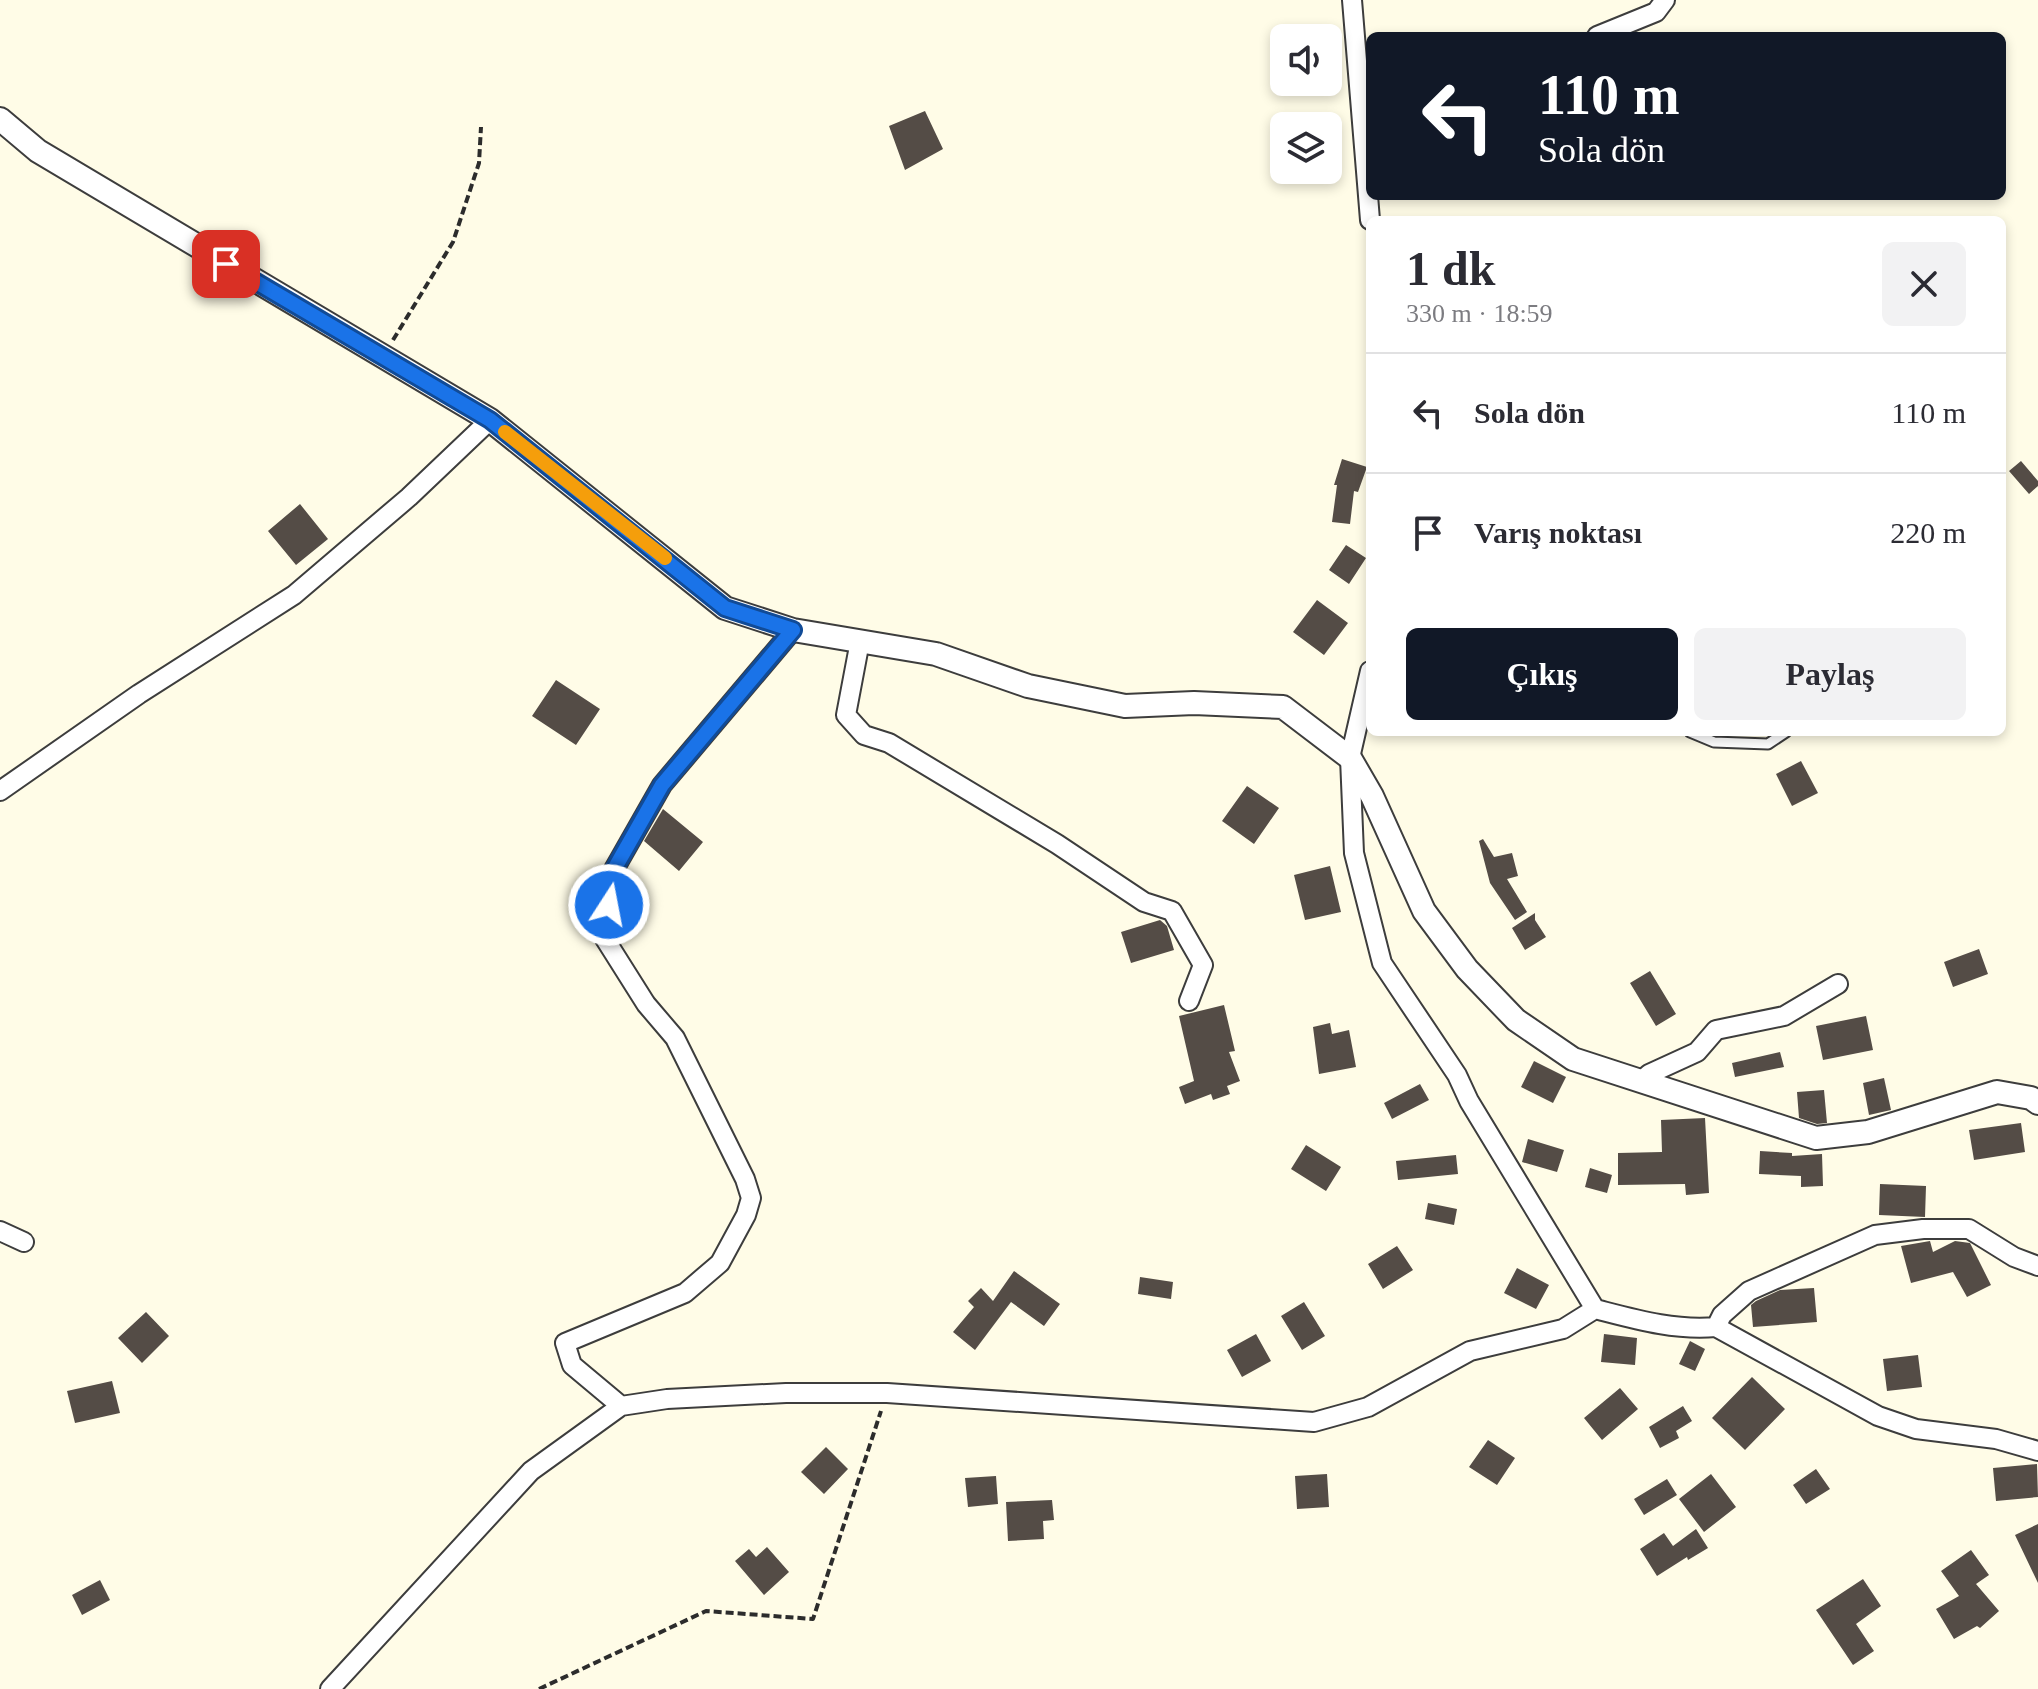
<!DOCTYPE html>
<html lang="tr">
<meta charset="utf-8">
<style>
:root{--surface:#fff;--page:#f2f2f3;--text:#2b2b33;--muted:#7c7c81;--line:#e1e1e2;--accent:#111827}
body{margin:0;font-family:"Times New Roman",serif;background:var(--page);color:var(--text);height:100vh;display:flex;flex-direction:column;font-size:30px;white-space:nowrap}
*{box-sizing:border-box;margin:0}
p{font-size:26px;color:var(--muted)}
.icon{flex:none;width:44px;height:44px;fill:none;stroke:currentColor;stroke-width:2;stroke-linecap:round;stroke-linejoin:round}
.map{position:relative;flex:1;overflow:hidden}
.panel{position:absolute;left:1366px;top:216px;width:640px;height:520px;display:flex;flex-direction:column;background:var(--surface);border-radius:12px;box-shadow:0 4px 12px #0003}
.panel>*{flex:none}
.banner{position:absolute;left:1366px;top:32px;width:640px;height:168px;border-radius:12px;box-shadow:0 4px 12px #0003;background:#111827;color:#fff;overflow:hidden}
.tools{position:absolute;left:1270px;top:24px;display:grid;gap:16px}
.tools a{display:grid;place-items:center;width:72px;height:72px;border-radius:12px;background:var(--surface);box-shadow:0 4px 12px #0003;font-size:40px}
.pin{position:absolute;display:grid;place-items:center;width:68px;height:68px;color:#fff;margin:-34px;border-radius:16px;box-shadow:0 4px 12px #0006}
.me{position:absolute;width:88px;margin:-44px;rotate:11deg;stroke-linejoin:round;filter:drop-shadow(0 0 6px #0008)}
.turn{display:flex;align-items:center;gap:28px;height:168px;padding:0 40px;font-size:36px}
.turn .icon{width:104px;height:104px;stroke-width:2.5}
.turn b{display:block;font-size:56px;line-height:68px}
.round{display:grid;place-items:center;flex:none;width:84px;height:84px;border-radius:12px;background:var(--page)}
.head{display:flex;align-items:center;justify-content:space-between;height:136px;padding:0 40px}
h1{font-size:48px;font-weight:600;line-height:60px}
.primary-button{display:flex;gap:16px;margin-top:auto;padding:16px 40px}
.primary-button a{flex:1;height:92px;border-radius:12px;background:var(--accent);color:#fff;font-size:32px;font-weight:600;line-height:92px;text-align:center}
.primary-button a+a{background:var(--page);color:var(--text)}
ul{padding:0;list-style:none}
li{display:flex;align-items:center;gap:24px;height:120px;padding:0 40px;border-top:2px solid var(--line)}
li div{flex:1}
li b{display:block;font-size:30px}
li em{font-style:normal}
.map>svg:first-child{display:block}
.building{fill:#544c46}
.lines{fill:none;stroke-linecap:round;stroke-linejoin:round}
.service-casing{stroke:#3d3d3d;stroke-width:13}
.minor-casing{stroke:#3d3d3d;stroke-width:22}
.tertiary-casing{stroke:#3d3d3d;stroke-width:26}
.path{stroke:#2c2c2c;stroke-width:4;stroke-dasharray:8 4;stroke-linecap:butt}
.service{stroke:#fff;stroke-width:9}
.minor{stroke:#fff;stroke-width:18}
.tertiary{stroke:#fff;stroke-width:22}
.route-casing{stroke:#114b97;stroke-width:20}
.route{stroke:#1a73e8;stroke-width:14}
.slow{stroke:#f59e0b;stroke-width:14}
</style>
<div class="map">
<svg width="2038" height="1689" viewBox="0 0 2038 1689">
<rect width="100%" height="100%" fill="#fffce7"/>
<!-- building -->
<path class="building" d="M925,111L943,149L905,170L889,126Z
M1342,459L1367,467L1358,492L1354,491L1350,524L1332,522L1337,485H1334Z
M2021,461L2038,481V486L2029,494L2009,471Z
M300,504L328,539L296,565L268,531Z
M1346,545L1366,558L1349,584L1329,570Z
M1317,600L1348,623L1324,655L1293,632Z
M556,680L600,709L576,745L532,716Z
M1801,761L1818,793L1792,806L1776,774Z
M1247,786L1279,808L1254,844L1222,821Z
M663,809L703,842L679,871L644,841Z
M1483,839L1494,857L1512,853L1518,876L1507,879L1527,912L1515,920L1490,883L1479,841Z
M1330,866L1341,912L1305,920L1294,875Z
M1535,913V920L1546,937L1525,950L1512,928Z
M1160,920L1167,926L1174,950L1131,963L1121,932Z
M1979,949L1988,974L1953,987L1944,962Z
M1650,971L1676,1014L1656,1026L1630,983Z
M1224,1005L1235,1051L1229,1052L1240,1081L1227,1086L1230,1094L1213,1100L1211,1094L1185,1104L1179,1087L1194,1081L1179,1016Z
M1866,1016L1873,1050L1823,1060L1816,1026Z
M1330,1023L1332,1034L1349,1030L1356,1067L1319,1074L1313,1027Z
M1780,1052L1784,1067L1735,1077L1732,1063Z
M1534,1061L1566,1077L1553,1103L1521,1087Z
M1884,1078L1891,1110L1869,1115L1863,1083Z
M1420,1084L1429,1100L1392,1119L1384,1103Z
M1824,1090L1827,1123L1817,1124L1799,1118L1797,1092Z
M1705,1118L1709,1193L1686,1195L1685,1184L1618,1185V1153L1662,1152L1661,1120Z
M2021,1123L2025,1152L1974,1160L1969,1130Z
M1528,1139L1564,1150L1557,1172L1522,1162Z
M1306,1145L1341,1167L1326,1191L1291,1169Z
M1760,1151L1792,1153V1156L1822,1154L1823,1186L1801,1187V1176L1759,1174Z
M1456,1155L1458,1174L1398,1180L1396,1161Z
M1590,1168L1612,1175L1607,1193L1585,1187Z
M1880,1184L1926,1186L1925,1217L1879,1215Z
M1428,1203L1457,1209L1454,1225L1425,1219Z
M1930,1241L1933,1252L1955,1241L1970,1243L1991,1285L1967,1297L1953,1272L1911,1283L1901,1246Z
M1397,1246L1413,1270L1383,1289L1368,1264Z
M1517,1268L1549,1285L1536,1309L1504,1293Z
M1014,1271L1060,1304L1044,1326L1011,1302L975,1350L953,1332L974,1307L968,1301L981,1288L993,1301Z
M1140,1277L1173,1282L1171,1299L1138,1294Z
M1814,1288L1817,1322L1753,1327L1751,1305L1756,1301L1780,1290Z
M1304,1302L1325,1336L1302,1350L1281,1316Z
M146,1312L169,1336L142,1363L118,1338Z
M1256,1334L1271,1361L1242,1377L1227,1350Z
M1604,1334L1637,1338L1635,1365L1601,1362Z
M1690,1341L1705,1349L1695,1371L1679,1364Z
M1918,1355L1922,1387L1887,1391L1883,1359Z
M1752,1377L1785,1409L1745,1450L1712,1418Z
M112,1381L120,1413L75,1423L67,1391Z
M1620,1388L1638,1409L1602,1440L1584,1418Z
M1683,1406L1692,1421L1676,1431L1679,1438L1660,1448L1649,1427Z
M1488,1440L1515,1458L1497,1485L1469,1467Z
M826,1447L848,1469L824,1494L801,1472Z
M2037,1464L2038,1497L1996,1501L1993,1468Z
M1816,1469L1830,1489L1806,1504L1793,1485Z
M1327,1474L1329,1507L1297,1509L1295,1476Z
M1711,1474L1736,1507L1704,1532L1679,1499Z
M996,1476L998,1504L968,1507L965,1478Z
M1667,1479L1677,1495L1644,1515L1634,1499Z
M1052,1500L1054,1520L1043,1521L1044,1539L1008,1541L1006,1502Z
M2038,1524V1583L2015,1535Z
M1696,1529L1708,1548L1688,1560L1687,1557L1657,1576L1640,1549L1664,1533L1673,1546Z
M767,1547L789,1572L764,1595L735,1561L749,1549L756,1557Z
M1971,1550L1989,1575L1976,1584L1999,1611L1980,1628L1977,1626L1954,1639L1936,1609L1959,1596L1941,1571Z
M1863,1579L1881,1606L1856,1624L1874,1651L1853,1665L1816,1610Z
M100,1580L110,1600L82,1615L72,1595Z"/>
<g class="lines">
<defs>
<path id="service" d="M1690,732L1714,742L1768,744L1786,732"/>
<path id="minor" d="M1352,0L1370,220
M1597,36L1656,12L1665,0
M860,641L846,715L864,735L889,743L1057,844L1144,902L1172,911L1203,965L1189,1001
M1370,671L1350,758L1354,853L1382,963L1457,1075L1469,1101L1595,1309C1634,1319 1675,1331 1716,1327L1878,1416L1916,1429L1996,1439L2038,1451
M0,791L139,694L294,595L409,497L490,420
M1641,1081L1649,1074L1697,1052L1716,1030L1784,1016L1838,984
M0,1231L24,1242
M1716,1327L1722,1315L1749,1291L1875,1235L1923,1229H1969L2014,1257L2038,1266
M621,1406L572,1365L565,1343L685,1293L720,1263L746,1215L751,1198L745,1179L675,1038L646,1004L605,939L612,873L662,785L793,630
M330,1689L531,1471L621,1406L667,1399L786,1393H887L1314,1422L1368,1407L1470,1351L1563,1329L1595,1309"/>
<path id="tertiary" d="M0,119L38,151L490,420L725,608L793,630L936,654L1028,686L1125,706L1194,703L1283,707L1350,758L1372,796L1424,911L1467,969L1516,1020L1573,1059L1816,1138L1868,1132L1997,1092L2031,1098L2038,1103"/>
</defs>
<!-- service casing -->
<use href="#service" class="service-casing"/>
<!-- minor casing -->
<use href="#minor" class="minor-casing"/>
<!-- tertiary casing -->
<use href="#tertiary" class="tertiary-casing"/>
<!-- path -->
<path class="path" d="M393,340L453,242L479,163L481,127
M539,1689L706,1611L813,1619L881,1411"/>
<!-- service -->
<use href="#service" class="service"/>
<!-- minor -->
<use href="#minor" class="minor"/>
<!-- tertiary -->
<use href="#tertiary" class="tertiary"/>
</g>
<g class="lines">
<defs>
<path id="route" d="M226,264L490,420L725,608L793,630L662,785L612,873L609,905"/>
</defs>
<!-- route casing -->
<use href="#route" class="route-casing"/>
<!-- route -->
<use href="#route" class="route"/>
<!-- slow -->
<path class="slow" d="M505,432L665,558"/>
</g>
</svg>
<div class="tools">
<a><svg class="icon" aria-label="sound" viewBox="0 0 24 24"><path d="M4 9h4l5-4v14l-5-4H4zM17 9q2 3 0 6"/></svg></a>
<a><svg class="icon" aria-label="layers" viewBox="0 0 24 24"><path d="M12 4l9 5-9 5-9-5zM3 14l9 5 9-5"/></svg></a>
</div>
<div class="pin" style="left:226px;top:264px;background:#d93025"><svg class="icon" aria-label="arrive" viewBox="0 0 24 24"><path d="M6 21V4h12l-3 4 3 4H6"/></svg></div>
<svg class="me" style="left:609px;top:905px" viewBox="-20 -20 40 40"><circle r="17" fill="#1a73e8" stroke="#fff" stroke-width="3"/><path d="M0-11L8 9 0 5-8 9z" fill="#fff"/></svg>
<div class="banner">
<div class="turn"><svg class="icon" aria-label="left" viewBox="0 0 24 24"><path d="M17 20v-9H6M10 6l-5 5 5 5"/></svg><div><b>110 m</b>Sola dön</div></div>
</div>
<section class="panel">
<div class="head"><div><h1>1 dk</h1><p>330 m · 18:59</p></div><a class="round"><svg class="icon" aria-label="close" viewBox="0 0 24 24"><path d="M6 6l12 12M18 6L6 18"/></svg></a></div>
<ul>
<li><svg class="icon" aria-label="left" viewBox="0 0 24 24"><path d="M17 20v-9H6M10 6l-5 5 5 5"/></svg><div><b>Sola dön</b></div><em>110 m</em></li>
<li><svg class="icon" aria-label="arrive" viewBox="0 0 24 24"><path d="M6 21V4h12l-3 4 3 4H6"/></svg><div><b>Varış noktası</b></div><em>220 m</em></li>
</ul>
<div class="primary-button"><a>Çıkış</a><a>Paylaş</a></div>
</section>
</div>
